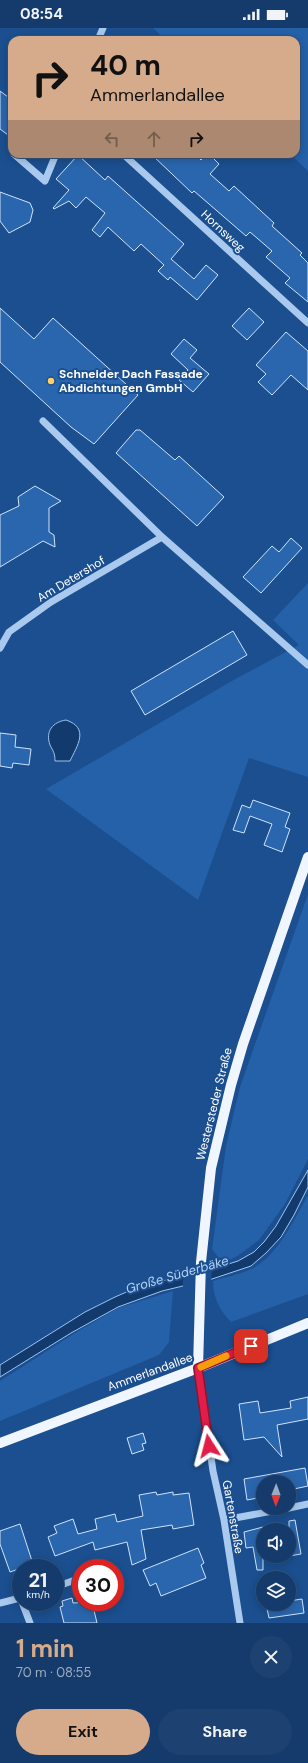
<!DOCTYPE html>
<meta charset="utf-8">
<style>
:root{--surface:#143b6b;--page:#1d4271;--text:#f1f3f6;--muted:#9dadc1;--line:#33557e;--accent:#d6ab8b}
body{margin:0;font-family:"DM Sans",sans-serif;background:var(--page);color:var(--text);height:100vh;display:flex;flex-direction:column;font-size:15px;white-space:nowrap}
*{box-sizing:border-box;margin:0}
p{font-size:13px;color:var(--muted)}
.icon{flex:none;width:22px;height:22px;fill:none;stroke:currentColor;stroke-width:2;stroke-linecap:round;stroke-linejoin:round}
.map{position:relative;height:1595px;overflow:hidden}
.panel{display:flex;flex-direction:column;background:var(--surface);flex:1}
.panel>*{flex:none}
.guide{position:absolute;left:8px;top:8px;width:292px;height:122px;border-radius:12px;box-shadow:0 2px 10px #0003,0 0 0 1px var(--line);background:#d6ab8b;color:#111;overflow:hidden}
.needle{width:26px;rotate:181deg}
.fabs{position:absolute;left:256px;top:1447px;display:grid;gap:8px}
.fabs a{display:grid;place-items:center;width:40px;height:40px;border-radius:50%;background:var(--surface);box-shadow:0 2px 10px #0003,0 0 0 1px var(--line);font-size:20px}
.speed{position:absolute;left:12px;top:1531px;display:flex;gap:8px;font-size:20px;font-weight:700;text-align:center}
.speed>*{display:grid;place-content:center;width:52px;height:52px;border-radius:50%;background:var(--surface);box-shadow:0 2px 10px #0003,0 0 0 1px var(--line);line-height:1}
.speed small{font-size:10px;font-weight:400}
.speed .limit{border:6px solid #d22;background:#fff;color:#111}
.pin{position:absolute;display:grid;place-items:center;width:34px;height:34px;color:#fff;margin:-17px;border-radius:8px;box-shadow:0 2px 6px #0006}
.me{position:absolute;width:44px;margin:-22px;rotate:351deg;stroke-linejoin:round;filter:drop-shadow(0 0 3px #0008)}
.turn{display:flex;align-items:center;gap:14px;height:84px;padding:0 16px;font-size:18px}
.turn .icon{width:52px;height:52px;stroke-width:2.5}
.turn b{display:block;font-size:28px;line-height:34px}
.lanes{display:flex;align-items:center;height:38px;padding:0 16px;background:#0003;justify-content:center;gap:20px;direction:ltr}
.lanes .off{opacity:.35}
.round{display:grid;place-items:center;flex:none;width:42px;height:42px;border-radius:21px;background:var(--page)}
.head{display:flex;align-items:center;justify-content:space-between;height:68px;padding:0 16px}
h1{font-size:24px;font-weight:700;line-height:30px;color:var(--accent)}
.action{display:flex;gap:8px;margin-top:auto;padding:8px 16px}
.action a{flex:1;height:46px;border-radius:24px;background:var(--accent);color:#111;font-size:16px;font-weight:700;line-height:46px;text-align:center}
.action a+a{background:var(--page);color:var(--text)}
.status{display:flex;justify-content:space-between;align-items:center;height:28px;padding:0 20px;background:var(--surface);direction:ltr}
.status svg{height:11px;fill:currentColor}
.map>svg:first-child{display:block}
.green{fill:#2461a8}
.water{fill:#123a6d;stroke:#9cc4f0}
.pier{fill:#1b4f8f}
.building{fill:#2a66ad;stroke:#cfe3fa}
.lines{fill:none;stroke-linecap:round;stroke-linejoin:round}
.minor{stroke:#a9c9ee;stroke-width:7}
.major{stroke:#f0f6ff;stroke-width:10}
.route-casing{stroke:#92132f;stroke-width:10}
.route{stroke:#e11d48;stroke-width:7}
.slow{stroke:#f59e0b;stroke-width:7}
.poi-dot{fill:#ffd166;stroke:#1b4f8f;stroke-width:1.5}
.labels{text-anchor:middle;stroke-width:4;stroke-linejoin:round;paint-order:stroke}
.street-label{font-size:12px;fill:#fff;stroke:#1b4f8f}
.poi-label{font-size:12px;font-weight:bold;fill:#fff;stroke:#1b4f8f;text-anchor:start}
.water-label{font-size:13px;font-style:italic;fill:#b5d3f5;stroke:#1b4f8f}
</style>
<div class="status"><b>08:54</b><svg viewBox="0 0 49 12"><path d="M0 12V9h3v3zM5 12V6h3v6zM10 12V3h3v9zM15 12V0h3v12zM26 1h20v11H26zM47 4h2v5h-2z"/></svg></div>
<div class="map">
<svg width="308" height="1595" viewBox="0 0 308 1595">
<rect width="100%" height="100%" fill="#1b4f8f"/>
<!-- green -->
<path class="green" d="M153,0H308V143L290,126H296V12H166Z
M308,555V749L249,730L198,872L46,761L237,650L299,617L273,592Z
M308,866V1131L285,1176L259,1212L236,1229L226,1233L218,1229L212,1221L226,1118L240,1059Z
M308,1167V1266L231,1294C219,1282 213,1269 213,1253C225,1249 238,1247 249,1242C276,1231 294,1192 308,1167Z
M173,1263L169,1314L159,1327L0,1393V1353L75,1305L118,1280Z"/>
<!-- water -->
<path class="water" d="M66,692C90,700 77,718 70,733H55C55,725 53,723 50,717C45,703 53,694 66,692Z
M308,1142V1159L294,1187L281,1209L266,1225L251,1238L212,1251L162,1263L118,1279L71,1305L0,1349V1337L85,1284L115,1269L138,1259L222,1238L238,1233L254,1224L264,1214L276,1198Z"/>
<!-- pier -->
<path class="pier" d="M212,1238L211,1254L183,1261V1245Z"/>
<!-- building -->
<path class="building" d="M0,63L12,72V110L0,101Z
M151,126H195L201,132L206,126H209L219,136L210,146L229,163L234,158L274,195L272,198L302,225L300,227L308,235V274L285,255L290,250L266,229L272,223L250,204L246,208L194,163L192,165Z
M78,127L105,152L108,148L184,216L171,231L194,251L206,237L218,247L197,272L170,249L168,252L158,243L164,237L141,216L134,223L108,199L100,209L92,202L105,185L86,169L76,180L69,173L54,181L53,180L69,162L56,151Z
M0,164L30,175L33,182L30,194L9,205L0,193Z
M0,280L34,311L53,290L138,367L94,416L71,399L0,334Z
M249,280L264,294L247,312L232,298Z
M286,304L308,323V362L291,347L272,367L258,354L266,346L256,337Z
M184,311L197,322L190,330L209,346L193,364L179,352L188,342L171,326Z
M136,402H140L175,432L179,428L224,469L197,498L116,425Z
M35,458L61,473L49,480V504L54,507L55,519L43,513L0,539V487L19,478L18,469Z
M291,510L302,520L261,565L243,549L272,518L279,524Z
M233,603L247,627L145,687L131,663Z
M0,705L16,707L15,719L31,721L29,737L13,735L12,740L0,738Z
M253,772L290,785L285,799L290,801L282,824L264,817L272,796L250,788L244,805L233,802L242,777L250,780Z
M308,1369V1391L277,1397L282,1429L264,1409L244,1412L239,1376L258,1373L260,1385L291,1380L290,1373Z
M143,1405L146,1415L142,1416L144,1422L132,1426L127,1410Z
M305,1440L308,1458L289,1462V1454H263V1469L247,1472L244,1451Z
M156,1464L157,1467L173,1464V1467L189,1465L194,1497L173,1501L172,1497L141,1502L146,1531L132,1537L127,1514L95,1522L93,1514L55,1528L48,1509L57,1505L54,1498L73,1491L78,1506L97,1501L95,1491L115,1486L117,1494L143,1488L139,1467Z
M295,1492L301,1526L289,1528V1493Z
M20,1496L33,1536L10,1544L0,1516V1503Z
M263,1499V1542H257L253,1519L246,1520L244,1504Z
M198,1520L204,1535L201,1537L206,1550L161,1568L156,1555L150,1558L143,1542Z
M72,1570L73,1575L92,1574L97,1595H64L60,1579L63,1578L62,1573Z
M302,1571L304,1585L269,1590L266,1576H289V1573Z"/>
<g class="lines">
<!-- minor -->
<path class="minor" d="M98,12L103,0
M14,126L45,153L56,126
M123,126L308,295
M43,393L162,509L308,637
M0,620L9,604L51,574L162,509
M198,1340L213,1443L224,1492L240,1595
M289,1480L308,1476
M224,1492L289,1480
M55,1559L81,1550
M22,1574L30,1595
M0,1575L20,1570L21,1572"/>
<!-- major -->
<path class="major" d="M198,1340L201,1234L211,1140L231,1057L243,1016L308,829
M0,1415L198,1340L308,1295"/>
</g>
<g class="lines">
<defs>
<path id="route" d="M209,1418L198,1340L251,1318"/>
</defs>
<!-- route casing -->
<use href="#route" class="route-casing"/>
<!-- route -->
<use href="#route" class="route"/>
<!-- slow -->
<path class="slow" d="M201,1339L226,1328"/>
</g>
<!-- markers -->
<circle class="poi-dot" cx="51" cy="353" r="4"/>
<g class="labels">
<!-- street labels -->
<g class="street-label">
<text transform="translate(223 203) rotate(43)" y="4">Hornsweg</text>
<text transform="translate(71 551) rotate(-31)" y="4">Am Detershof</text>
<text transform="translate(214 1076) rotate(-76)" y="4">Westersteder Straße</text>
<text transform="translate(150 1344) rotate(-20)" y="4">Ammerlandallee</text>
<text transform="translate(233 1489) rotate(80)" y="4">Gartenstraße</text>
</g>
<!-- poi labels -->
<g class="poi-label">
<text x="59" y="350">Schneider Dach Fassade<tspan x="59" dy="14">Abdichtungen GmbH</tspan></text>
</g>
<!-- water labels -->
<g class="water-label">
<text transform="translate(177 1246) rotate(-16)" y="5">Große Süderbäke</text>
</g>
</g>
</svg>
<div class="fabs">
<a><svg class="needle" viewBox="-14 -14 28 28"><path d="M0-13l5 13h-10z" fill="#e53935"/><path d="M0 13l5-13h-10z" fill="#9dadc1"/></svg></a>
<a><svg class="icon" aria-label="sound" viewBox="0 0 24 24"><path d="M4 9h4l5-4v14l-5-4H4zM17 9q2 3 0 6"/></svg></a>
<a><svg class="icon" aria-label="layers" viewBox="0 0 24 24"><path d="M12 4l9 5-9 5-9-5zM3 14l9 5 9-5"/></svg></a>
</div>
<div class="speed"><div>21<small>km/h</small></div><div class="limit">30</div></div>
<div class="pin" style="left:251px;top:1318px;background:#d93025"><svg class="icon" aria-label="arrive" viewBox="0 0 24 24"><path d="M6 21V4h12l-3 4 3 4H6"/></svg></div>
<svg class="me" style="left:209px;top:1418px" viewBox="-20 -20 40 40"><path d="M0-17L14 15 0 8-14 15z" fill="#e11d48" stroke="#fff" stroke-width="4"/></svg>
<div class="guide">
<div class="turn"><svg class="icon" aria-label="right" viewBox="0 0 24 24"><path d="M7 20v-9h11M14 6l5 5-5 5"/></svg><div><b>40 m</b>Ammerlandallee</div></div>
<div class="lanes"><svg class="icon off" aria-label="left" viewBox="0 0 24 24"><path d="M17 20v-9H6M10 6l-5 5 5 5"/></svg><svg class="icon off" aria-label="ahead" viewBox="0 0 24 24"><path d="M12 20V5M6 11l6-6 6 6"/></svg><svg class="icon" aria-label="right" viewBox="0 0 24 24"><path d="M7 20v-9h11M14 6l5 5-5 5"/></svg></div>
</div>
</div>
<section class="panel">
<div class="head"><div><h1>1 min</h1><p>70 m · 08:55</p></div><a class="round"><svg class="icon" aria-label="close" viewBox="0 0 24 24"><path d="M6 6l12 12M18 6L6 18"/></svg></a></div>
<div class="action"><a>Exit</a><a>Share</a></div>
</section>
